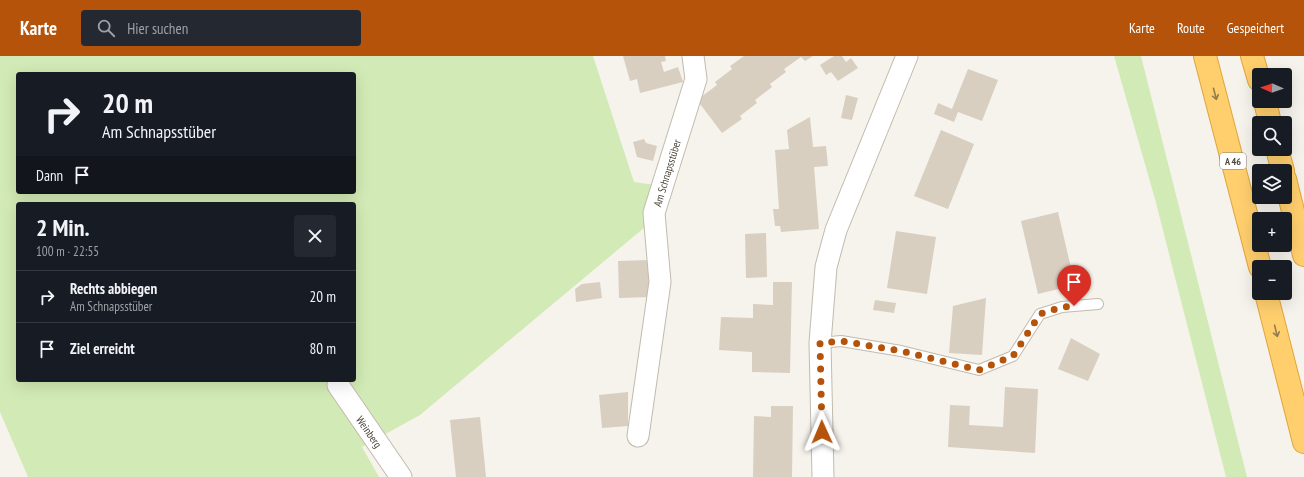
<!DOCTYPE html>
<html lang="de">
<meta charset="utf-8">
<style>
:root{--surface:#171b24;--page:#242831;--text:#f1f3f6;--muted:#9ea1a6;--line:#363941;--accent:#b45309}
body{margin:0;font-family:"PT Sans Narrow",sans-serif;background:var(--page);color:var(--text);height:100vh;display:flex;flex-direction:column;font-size:15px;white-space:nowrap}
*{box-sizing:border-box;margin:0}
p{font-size:13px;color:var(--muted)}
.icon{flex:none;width:22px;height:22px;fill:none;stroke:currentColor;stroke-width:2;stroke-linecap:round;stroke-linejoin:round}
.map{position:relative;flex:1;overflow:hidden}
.details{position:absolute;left:16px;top:146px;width:340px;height:180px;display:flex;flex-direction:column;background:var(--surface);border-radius:4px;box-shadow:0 4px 16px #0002}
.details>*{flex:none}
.top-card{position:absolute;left:16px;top:16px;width:340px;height:122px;border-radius:4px;box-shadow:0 4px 16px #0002;background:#171b24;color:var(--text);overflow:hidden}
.needle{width:26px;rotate:272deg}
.controls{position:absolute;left:1252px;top:12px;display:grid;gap:8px}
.controls a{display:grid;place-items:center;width:40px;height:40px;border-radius:4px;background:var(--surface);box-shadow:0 4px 16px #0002;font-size:20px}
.pin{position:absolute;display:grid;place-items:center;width:34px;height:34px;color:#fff;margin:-41px -17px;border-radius:50% 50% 50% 0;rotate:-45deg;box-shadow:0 0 4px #0007}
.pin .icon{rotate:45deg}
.me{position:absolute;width:44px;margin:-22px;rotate:359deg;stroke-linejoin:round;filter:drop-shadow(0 0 3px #0008)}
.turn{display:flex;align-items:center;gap:14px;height:84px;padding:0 20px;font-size:18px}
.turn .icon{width:52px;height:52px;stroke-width:2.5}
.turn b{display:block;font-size:28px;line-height:34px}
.then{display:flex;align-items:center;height:38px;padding:0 20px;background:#0003;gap:8px;font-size:15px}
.round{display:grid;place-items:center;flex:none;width:42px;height:42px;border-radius:4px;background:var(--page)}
.headline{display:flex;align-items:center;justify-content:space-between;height:68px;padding:0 20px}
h1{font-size:24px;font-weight:800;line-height:30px}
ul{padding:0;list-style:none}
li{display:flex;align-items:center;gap:12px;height:52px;padding:0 20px;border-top:1px solid var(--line)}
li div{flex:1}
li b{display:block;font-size:15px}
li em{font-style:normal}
header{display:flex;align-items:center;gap:24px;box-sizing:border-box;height:56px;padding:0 20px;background:var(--accent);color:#fff}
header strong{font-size:19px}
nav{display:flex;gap:22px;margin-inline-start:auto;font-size:14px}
.search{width:280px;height:36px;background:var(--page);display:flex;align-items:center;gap:10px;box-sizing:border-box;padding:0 14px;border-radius:4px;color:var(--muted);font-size:15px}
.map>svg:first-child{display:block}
.green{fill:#d2eab5;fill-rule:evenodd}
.building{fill:#d8cfc1}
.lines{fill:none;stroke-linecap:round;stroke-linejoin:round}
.service-casing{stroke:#c2bbae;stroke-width:12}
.minor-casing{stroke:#c2bbae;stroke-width:23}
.motorway-casing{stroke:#e0a43c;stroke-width:24}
.service{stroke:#fff;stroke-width:10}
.minor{stroke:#fff;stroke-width:21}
.motorway{stroke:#ffcf6e;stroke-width:22}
.oneway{stroke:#937c4e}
.route{stroke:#b45309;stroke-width:7;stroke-dasharray:0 12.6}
.labels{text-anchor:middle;stroke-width:4;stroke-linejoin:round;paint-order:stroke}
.shield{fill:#fff;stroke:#817c74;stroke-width:1}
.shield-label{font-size:10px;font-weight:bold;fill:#4b4439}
.street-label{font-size:11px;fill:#4b4439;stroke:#fff}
</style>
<header>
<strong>Karte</strong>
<div class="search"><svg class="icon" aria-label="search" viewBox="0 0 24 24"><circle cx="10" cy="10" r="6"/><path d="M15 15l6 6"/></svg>Hier suchen</div>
<nav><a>Karte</a><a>Route</a><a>Gespeichert</a></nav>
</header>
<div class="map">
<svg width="1304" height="421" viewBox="0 0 1304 421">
<rect width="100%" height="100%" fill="#f6f3ec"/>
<!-- green -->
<path class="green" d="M0,0H593L634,126L655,129L645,171L420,359L362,391L379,421H28L0,356ZM18,18H354V136H18ZM18,148H354V324H18Z
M1114,0H1141L1247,421H1226L1155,143Z"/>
<!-- building -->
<path class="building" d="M623,0H665L666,5L661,6L664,16L678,11L683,26L640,37L637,23L630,25Z
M744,0H813L805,5L801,1L784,13L786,16L770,28L772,31L755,44L757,47L740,60L742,63L722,77L697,44L717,29L715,26L732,13L730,10Z
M834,0H842L846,6L851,2L858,12L838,25L831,16L826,19L820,9Z
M968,13L998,24L982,65L958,56L954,66L934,58L938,47L952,53Z
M846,39L858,42L852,64L841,62Z
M810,61L813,91L826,90L828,110L814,111L819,173L781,176L780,170H775L773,153H779L775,94L789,93L787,74Z
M941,74L974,88L948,153L914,140Z
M644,83L646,87L657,90L653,105L637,101L633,86Z
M1058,156L1075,229L1038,238L1021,165Z
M896,175L936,181L927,238L887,232Z
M766,177L767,221L746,222L745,178Z
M649,204L651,241L619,242L618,205Z
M600,226L602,242L576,246L575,233L582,228Z
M773,226H792L790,317L752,316V296L719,294L721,261L753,262V248L773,249Z
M986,242L982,299L949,297L953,250Z
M875,244L896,247L894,257L873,254Z
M1071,282L1100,298L1088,325L1058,313Z
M1005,331L1038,333L1035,397L948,391L950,349L970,350L969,369L1003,371Z
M628,336V370L602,372L599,339Z
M771,350H793L792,421H753L754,360L771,361Z
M480,361L486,421H456L450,364Z"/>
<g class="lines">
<defs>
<path id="service" d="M820,287L841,285L901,295L979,314L1013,300L1040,258L1062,251L1098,248"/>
<path id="minor" d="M338,329L401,421
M638,380L660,226L654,157L696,23L693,0
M823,421L820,287L826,211L836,174L907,0"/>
<path id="motorway" d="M1205,0L1260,211
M1252,0L1259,24
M1265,45L1270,67
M1277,93L1283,115
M1285,123L1304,199
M1266,237L1304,386"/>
</defs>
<!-- service casing -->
<use href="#service" class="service-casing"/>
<!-- minor casing -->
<use href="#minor" class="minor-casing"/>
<!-- motorway casing -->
<use href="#motorway" class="motorway-casing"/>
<!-- service -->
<use href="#service" class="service"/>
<!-- minor -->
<use href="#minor" class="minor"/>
<!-- motorway -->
<use href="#motorway" class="motorway"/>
</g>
<!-- one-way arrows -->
<defs><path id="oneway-shaft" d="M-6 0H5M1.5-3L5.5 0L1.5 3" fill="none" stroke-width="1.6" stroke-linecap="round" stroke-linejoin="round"/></defs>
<g class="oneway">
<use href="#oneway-shaft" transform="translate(1215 38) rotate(75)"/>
<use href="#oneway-shaft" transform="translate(1276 275) rotate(76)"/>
</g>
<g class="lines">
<!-- route -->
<path class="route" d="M822,376L820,287L841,285L901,295L979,314L1013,300L1040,258L1062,251L1074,250"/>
</g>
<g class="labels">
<!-- shield labels -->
<rect class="shield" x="1220" y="97" width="26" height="16" rx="3"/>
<g class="shield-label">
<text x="1233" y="109">A 46</text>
</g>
<!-- street labels -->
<g class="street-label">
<text transform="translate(667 117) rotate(-73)" y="4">Am Schnapsstüber</text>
<text transform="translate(369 376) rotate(55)" y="4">Weinberg</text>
</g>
</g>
</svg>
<div class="controls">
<a><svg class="needle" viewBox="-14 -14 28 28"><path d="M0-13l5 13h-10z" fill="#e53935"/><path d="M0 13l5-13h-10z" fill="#9ea1a6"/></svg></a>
<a><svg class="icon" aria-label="search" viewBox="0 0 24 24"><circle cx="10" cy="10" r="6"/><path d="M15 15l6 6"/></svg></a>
<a><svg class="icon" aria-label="layers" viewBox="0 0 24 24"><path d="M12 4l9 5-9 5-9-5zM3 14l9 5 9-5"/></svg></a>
<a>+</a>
<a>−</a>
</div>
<div class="pin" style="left:1074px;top:250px;background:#d93025"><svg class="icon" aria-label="arrive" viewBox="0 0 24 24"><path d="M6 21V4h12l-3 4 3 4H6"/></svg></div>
<svg class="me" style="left:822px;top:376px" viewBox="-20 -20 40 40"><path d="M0-17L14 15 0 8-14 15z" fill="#b45309" stroke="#fff" stroke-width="4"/></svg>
<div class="top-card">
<div class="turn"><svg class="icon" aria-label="right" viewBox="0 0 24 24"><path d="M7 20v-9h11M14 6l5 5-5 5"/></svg><div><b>20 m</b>Am Schnapsstüber</div></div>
<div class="then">Dann<svg class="icon" aria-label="arrive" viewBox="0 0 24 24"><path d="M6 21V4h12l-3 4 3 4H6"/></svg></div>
</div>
<section class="details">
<div class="headline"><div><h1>2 Min.</h1><p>100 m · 22:55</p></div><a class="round"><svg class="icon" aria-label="close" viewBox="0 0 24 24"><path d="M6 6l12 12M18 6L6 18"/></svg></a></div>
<ul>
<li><svg class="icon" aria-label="right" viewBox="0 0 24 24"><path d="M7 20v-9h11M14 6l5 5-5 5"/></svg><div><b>Rechts abbiegen</b><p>Am Schnapsstüber</p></div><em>20 m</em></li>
<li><svg class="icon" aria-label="arrive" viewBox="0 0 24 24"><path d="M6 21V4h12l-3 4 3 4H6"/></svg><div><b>Ziel erreicht</b></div><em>80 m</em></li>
</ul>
</section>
</div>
